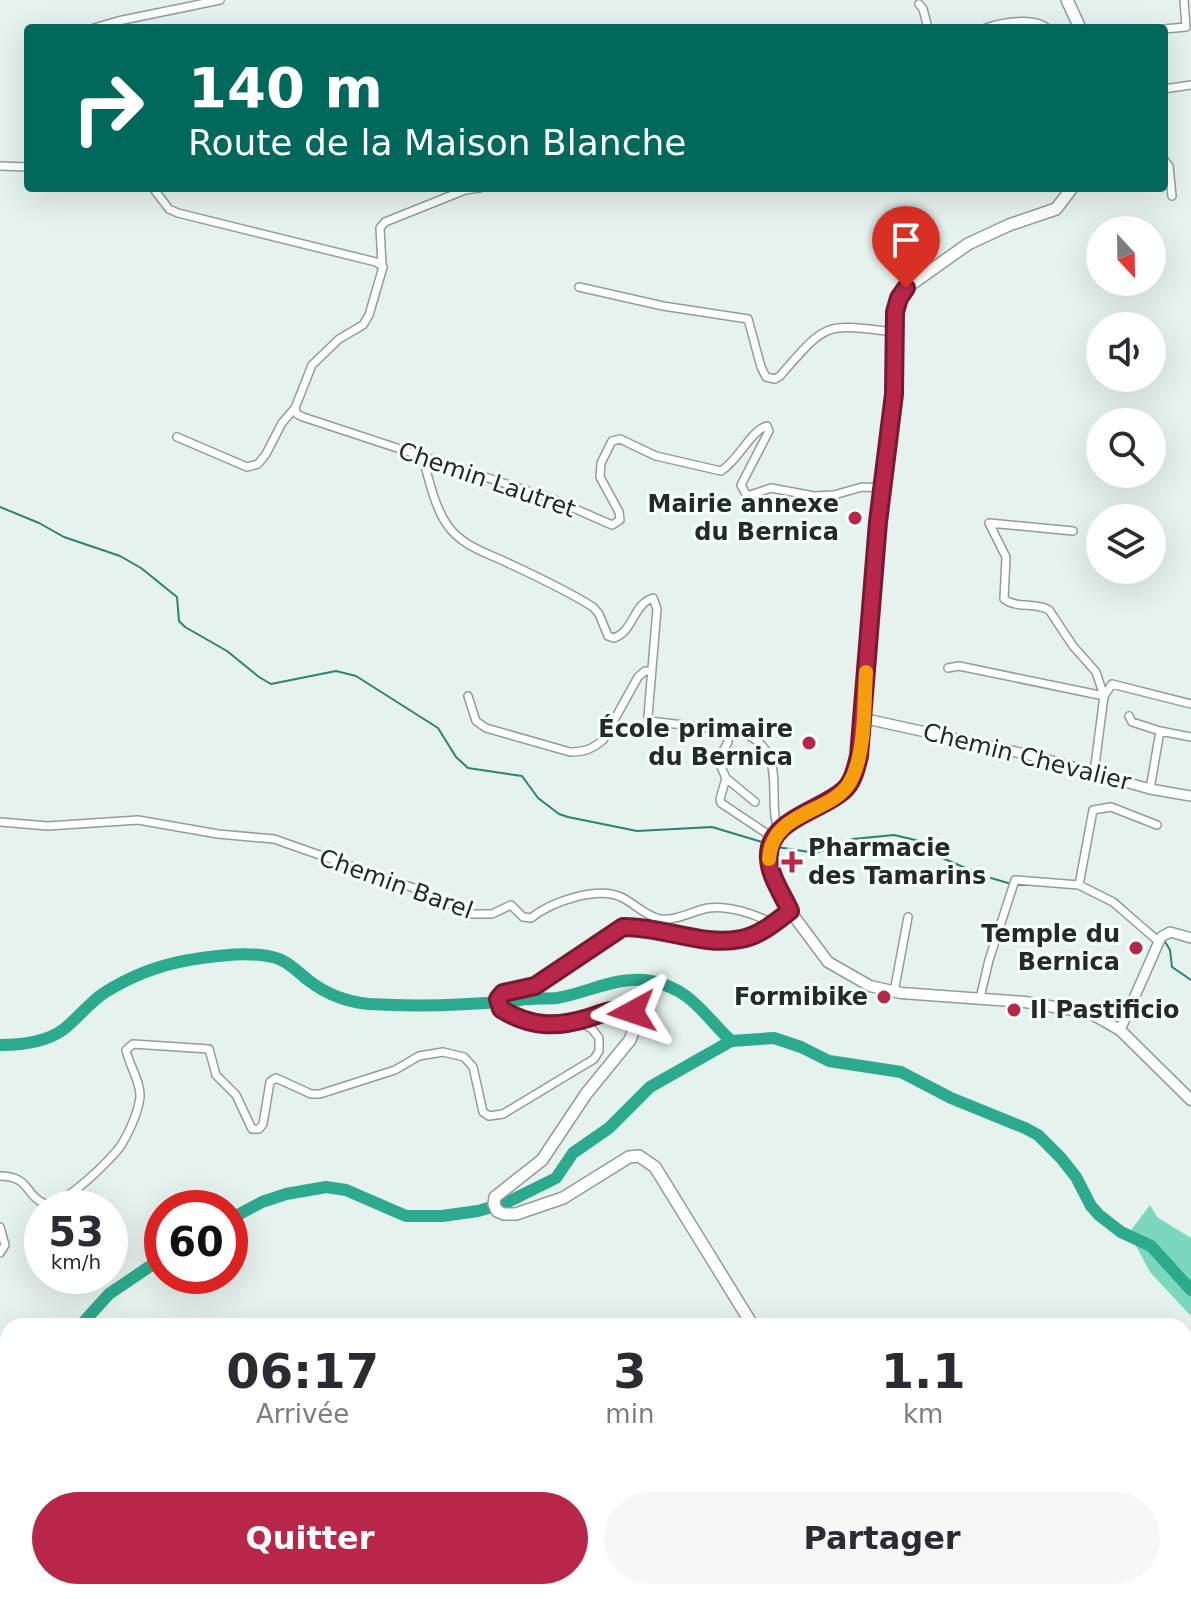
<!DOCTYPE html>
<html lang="fr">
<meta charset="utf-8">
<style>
:root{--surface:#fff;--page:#f7f7f7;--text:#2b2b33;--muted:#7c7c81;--accent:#b8274a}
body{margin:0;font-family:"DejaVu Sans",sans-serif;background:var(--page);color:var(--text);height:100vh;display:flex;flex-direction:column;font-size:30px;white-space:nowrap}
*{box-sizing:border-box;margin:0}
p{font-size:26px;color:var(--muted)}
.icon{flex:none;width:44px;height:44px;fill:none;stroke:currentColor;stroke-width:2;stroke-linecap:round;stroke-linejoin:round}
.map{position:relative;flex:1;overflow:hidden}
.sheet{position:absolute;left:0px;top:1318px;width:1192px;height:282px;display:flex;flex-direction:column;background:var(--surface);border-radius:24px 24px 0 0;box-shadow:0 8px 32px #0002}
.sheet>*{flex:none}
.top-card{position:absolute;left:24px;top:24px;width:1144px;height:168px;border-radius:8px;box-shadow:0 8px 32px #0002;background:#00695c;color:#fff;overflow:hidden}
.needle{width:52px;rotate:158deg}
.controls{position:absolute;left:1086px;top:216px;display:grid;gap:16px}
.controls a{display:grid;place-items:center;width:80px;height:80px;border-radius:50%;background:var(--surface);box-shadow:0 8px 32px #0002;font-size:40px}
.speed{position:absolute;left:24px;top:1190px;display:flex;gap:16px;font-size:40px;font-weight:700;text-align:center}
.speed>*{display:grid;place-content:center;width:104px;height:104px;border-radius:50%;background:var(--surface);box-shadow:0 8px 32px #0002;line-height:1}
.speed small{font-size:20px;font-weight:400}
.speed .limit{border:12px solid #d22;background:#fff;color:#111}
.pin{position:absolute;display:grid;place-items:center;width:68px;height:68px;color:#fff;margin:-82px -34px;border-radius:50% 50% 50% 0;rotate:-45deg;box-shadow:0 0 8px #0007}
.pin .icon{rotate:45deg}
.me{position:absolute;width:88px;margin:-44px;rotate:265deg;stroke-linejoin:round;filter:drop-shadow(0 0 6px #0008)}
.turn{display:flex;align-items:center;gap:28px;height:168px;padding:0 32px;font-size:36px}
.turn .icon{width:104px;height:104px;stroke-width:2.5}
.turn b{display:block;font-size:56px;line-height:68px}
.eta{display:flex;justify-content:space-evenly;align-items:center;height:136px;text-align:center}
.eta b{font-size:48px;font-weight:700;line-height:56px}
.cta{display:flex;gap:16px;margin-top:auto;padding:16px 32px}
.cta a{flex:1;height:92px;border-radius:48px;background:var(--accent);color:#fff;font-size:32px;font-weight:700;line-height:92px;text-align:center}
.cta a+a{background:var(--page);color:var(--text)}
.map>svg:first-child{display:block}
.green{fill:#7bd8be}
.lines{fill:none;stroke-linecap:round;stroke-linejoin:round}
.stream{stroke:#2a836f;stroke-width:2}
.river{stroke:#2caa8d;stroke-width:12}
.minor-casing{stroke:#929d99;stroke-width:10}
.tertiary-casing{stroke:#929d99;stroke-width:12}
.secondary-casing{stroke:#929d99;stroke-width:13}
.primary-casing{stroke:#929d99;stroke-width:14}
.minor{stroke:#fff;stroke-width:7}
.tertiary{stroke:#fff;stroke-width:9}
.secondary{stroke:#fff;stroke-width:10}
.primary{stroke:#fff;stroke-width:11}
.route-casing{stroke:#781930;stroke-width:20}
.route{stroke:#b8274a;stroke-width:14}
.slow{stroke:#f59e0b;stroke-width:14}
.poi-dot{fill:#b8274a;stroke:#f5fffc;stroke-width:3}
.labels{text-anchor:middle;stroke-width:6;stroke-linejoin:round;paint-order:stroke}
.street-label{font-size:24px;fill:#252928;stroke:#f5fffc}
.poi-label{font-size:24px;font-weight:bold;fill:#252928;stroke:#f5fffc;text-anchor:end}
</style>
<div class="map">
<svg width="1191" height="1599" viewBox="0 0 1191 1599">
<rect width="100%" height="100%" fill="#e6f2ee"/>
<!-- green -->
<path class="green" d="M1150,1205L1157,1217L1191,1238V1316L1150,1272L1129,1233Z"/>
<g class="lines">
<!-- stream -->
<path class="stream" d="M0,507L39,523L64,537L120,556L141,568L177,597L179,621L185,627L227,651L259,677L271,684L336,671L356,676L438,728L456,757L468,768L522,776L538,798L559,814L568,817L637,831L712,827L762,842
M777,847L816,853L853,839L894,835L924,842L940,857L984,876
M991,878L1008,883
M1018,885H1029
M1098,891L1117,900L1132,914
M1146,926L1156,934
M1164,940L1170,950L1172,967L1191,980"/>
<!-- river -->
<path class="river" d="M0,1045C20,1045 47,1042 64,1029C78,1018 89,1003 104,993C129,977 160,965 189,960C215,956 253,950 279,959C290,963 299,973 308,980C326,994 347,1002 369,1004C419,1007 471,1005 520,1000C532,998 545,999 557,998C588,993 617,975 651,981C691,989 703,1014 731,1041L774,1038L801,1047L829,1061L901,1072L951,1098L1025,1128L1038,1135L1061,1158L1076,1177L1091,1206L1099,1215L1121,1232L1151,1246L1191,1290
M230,1219L262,1202L286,1194L326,1187L346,1190L406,1216H442L478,1211L506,1203L556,1178L573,1153L609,1128L650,1087L731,1041
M80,1326L109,1294L162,1258
M0,1412L8,1404"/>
<defs>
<path id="minor" d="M919,4L923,9L928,28
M94,28L118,21L220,0
M986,28C1002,22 1034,17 1047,28
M1164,29L1186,27L1184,0
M1164,89L1191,85
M1164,160L1169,166L1172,196
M0,166L28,167
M153,188L169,209L178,213L376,262L383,267L369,315L363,325L339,339L312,365L295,408L282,423L266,454L258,464L247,467L177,437
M382,265L380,228L385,222L465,190L480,188
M579,287L663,306L748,319L761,367L766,377L775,379L780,376C828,321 823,324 895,332
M295,408L297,414L303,417L555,500L612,525L620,520L619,512L600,477L601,463L612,441L620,439L656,456L721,471C739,460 750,431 767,426L769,431L741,485L747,496L771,488L814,496L834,495L862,487L883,488
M422,456C429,478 434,507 448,526C463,547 488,553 510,564C538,577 566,590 593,607L599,614L608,636L614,638C634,631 633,604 653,598L657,609L648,716L650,721L741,732C791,751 765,798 779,832
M1073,531L989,523L1006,557L1004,599C1017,609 1035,602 1049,610L1073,646L1096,672L1104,696
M948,668L959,666L1104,696
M468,696L476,721L486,728L570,752C585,752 592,749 603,740L638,677L645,671H651
M1129,716L1132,722L1160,731
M729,731L728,742L718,760L726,778L755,802
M1094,773L1104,696L1112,684L1191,704
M726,778L720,799L721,803L775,839
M1150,789L1160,731L1191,737
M0,822L48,826L138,820L218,834L274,839L425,892L470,914H492L511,905L523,917L531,918C551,902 598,885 623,898C636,905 646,916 660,919C676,921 693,911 708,908C728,905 756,914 773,924
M1079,885L1093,810L1111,807L1157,825
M894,992L908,917
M980,998L989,960L1015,880L1079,885L1113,902L1158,941
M0,1176C31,1176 25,1197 46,1204C62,1208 113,1158 122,1144C130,1130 138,1113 140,1097C141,1082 129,1065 126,1050L133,1044L209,1049L216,1075L236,1095L252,1129H259L263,1124L270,1082L276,1078L311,1094H320L395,1070L419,1056L443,1052L464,1057L473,1067L483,1112L489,1116L503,1114L594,1059L599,1051V1038L592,1029L578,1021
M0,1227L5,1245L0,1253"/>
<path id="tertiary" d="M862,718L1034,756L1150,789L1191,796
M1120,1030L1161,937L1170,932L1191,938"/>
<path id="secondary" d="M790,911L828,962L870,986L901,993L1025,1002L1090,1013L1120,1030L1191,1100"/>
<path id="primary" d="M1067,0L1080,28
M753,1326L655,1167L639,1156L629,1157L563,1198L516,1214H504L497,1211L494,1204L495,1197L542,1160L586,1094L630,1040L637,1021L632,1012C617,1007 603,1013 588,1017C556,1028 530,1027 501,1009L498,999L503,993L535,986L623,927C662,926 702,947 741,939C759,936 776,922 790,911C783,895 770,877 769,859C766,819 822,811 844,790C853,782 856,768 859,756L878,522L894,394L895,312L899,298L906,288L968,244L1009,225L1056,209L1072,188
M834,1592L836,1599"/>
</defs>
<!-- minor casing -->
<use href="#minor" class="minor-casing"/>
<!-- tertiary casing -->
<use href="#tertiary" class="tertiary-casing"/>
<!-- secondary casing -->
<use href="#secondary" class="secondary-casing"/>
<!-- primary casing -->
<use href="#primary" class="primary-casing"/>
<!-- minor -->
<use href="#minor" class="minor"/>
<!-- tertiary -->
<use href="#tertiary" class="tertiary"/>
<!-- secondary -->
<use href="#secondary" class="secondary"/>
<!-- primary -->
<use href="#primary" class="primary"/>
</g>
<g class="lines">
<defs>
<path id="route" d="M632,1012C617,1007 603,1013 588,1018C556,1028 530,1027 501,1009L498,999L503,993L535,986L623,927C661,926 703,947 741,939C759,936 776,922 790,911C783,895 770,877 769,859C766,819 822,811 844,790C853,782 856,768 859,756L878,522L894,394L895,312L899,298L906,288"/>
</defs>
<!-- route casing -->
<use href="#route" class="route-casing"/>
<!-- route -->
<use href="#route" class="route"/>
<!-- slow -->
<path class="slow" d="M769,859C772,810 832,814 850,782C866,754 864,703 866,672"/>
</g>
<!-- markers -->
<g class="poi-dot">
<circle cx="855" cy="518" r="8"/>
<circle cx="809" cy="743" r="8"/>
<path d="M788 850h8v8h8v8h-8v8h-8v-8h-8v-8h8z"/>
<circle cx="1136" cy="948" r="8"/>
<circle cx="884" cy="997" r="8"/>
<circle cx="1014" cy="1010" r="8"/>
</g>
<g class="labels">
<!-- street labels -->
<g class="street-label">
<text transform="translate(487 480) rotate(19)" y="8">Chemin Lautret</text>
<text transform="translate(1027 757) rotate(14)" y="8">Chemin Chevalier</text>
<text transform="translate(396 884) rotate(20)" y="8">Chemin Barel</text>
</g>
<!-- poi labels -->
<g class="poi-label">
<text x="839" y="512">Mairie annexe<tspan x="839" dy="28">du Bernica</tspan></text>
<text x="793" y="737">École primaire<tspan x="793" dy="28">du Bernica</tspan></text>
<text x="808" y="856" text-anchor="start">Pharmacie<tspan x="808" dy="28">des Tamarins</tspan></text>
<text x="1120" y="942">Temple du<tspan x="1120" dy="28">Bernica</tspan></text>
<text x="868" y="1005">Formibike</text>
<text x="1030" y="1018" text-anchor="start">Il Pastificio</text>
</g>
</g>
</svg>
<div class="controls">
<a><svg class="needle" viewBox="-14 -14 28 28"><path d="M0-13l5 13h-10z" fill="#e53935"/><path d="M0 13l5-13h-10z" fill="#7c7c81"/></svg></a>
<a><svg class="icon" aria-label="sound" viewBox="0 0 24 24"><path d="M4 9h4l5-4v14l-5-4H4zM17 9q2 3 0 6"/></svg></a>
<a><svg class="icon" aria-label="search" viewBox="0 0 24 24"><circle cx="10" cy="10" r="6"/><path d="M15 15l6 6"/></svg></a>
<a><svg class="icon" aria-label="layers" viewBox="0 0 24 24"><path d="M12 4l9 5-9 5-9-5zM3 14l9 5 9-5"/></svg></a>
</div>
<div class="speed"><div>53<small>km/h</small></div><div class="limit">60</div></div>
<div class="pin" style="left:906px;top:288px;background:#d93025"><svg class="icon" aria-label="arrive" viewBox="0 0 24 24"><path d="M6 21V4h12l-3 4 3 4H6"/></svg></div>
<svg class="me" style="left:632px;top:1012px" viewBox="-20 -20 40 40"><path d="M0-17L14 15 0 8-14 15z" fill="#b8274a" stroke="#fff" stroke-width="4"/></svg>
<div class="top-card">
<div class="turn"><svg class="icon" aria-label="right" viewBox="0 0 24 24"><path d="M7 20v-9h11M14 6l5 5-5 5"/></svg><div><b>140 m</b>Route de la Maison Blanche</div></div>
</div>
<section class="sheet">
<div class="eta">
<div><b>06:17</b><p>Arrivée</p></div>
<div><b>3</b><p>min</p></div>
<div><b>1.1</b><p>km</p></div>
</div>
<div class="cta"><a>Quitter</a><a>Partager</a></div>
</section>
</div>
